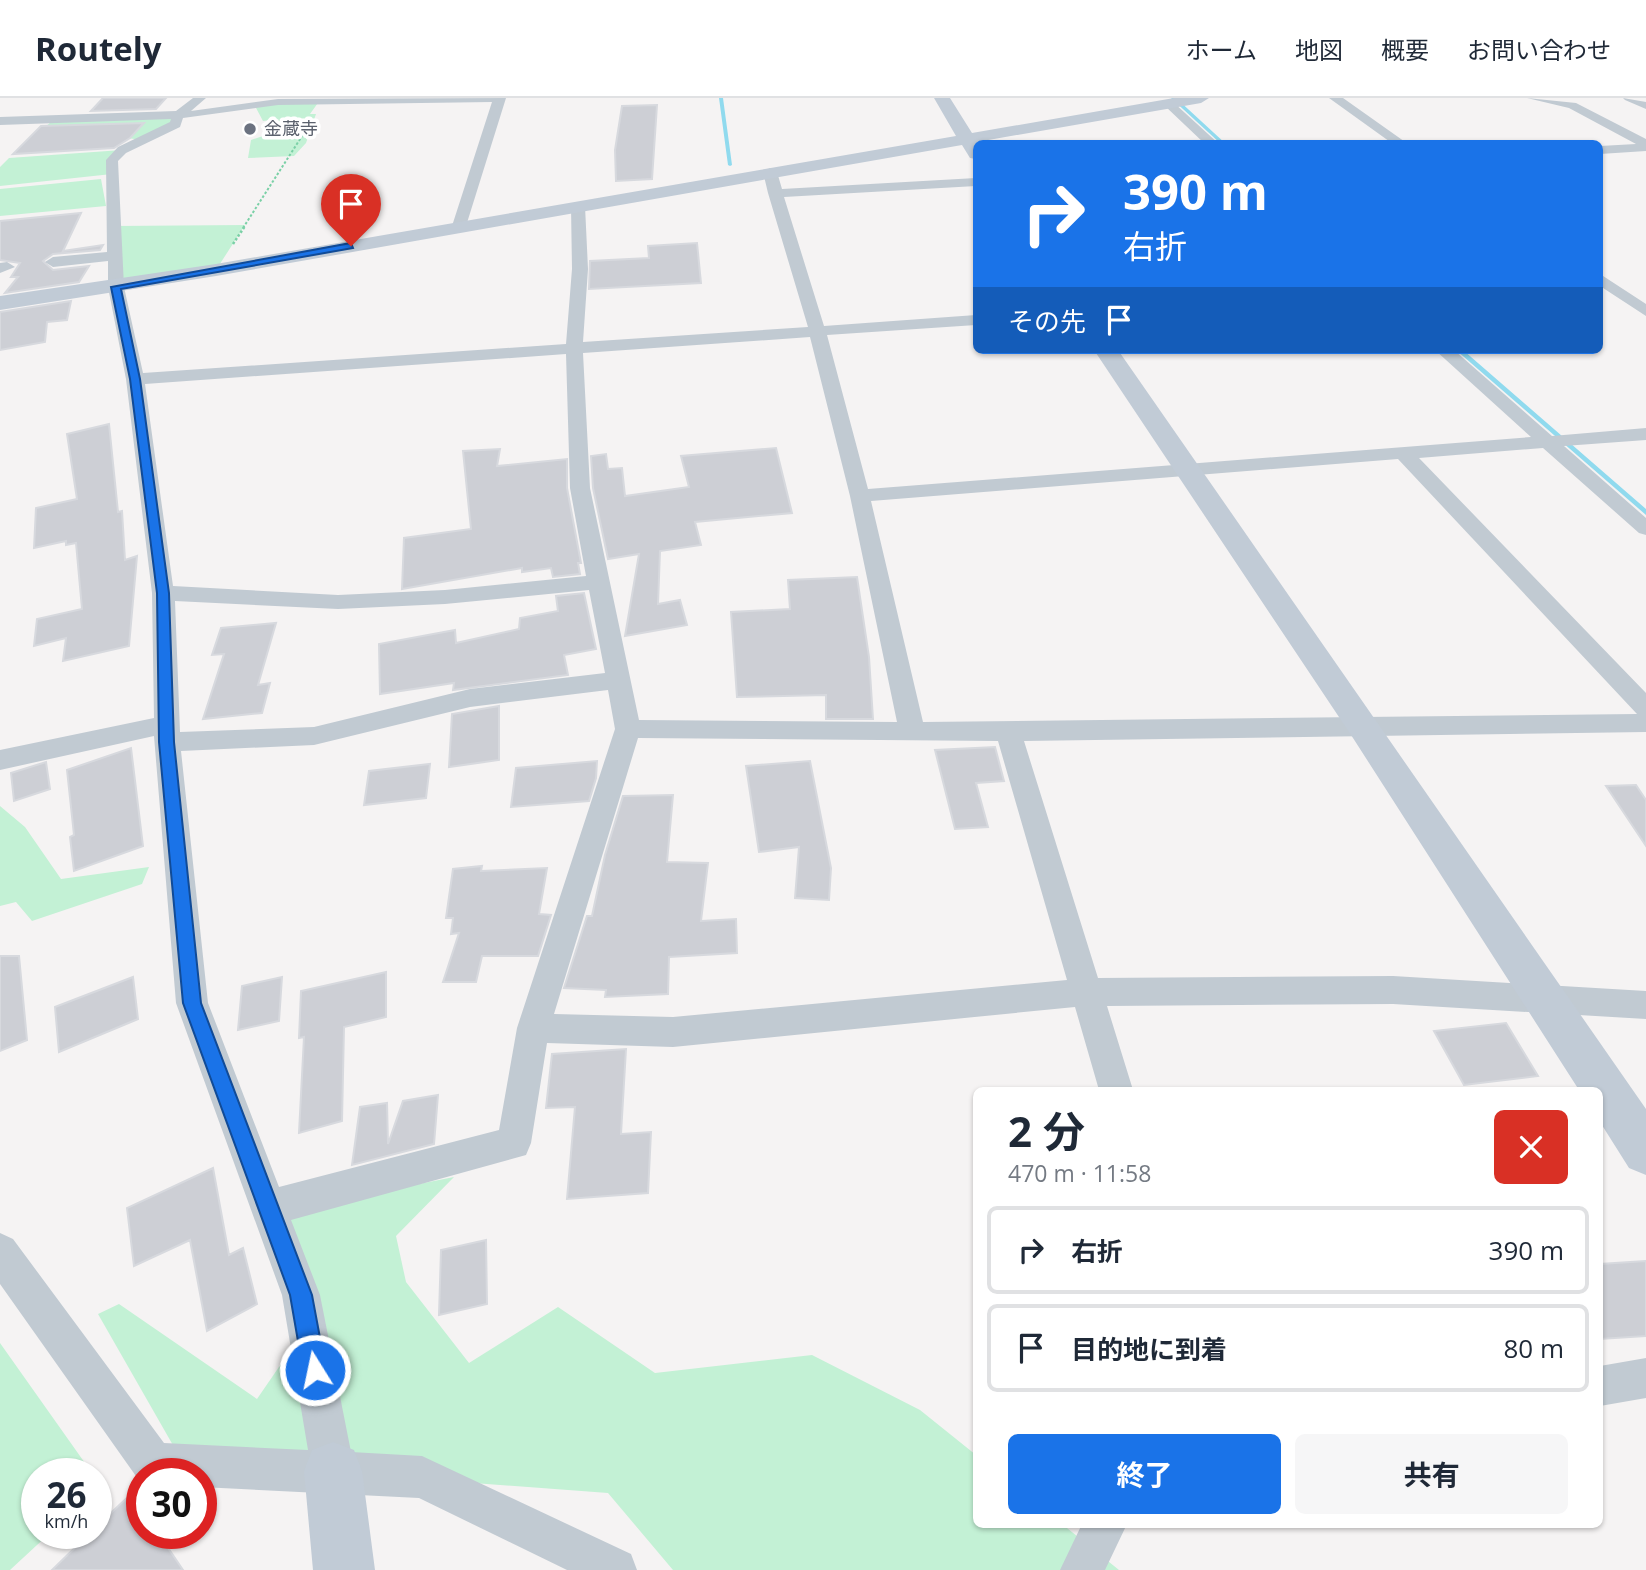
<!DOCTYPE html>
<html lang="ja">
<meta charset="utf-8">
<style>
:root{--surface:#fff;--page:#f6f6f7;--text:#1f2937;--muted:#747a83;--line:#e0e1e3;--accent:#1a73e8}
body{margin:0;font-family:"Open Sans","Noto Sans JP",sans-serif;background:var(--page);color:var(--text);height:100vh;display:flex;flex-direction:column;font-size:26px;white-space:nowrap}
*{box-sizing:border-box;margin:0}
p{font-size:23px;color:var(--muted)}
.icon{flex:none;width:38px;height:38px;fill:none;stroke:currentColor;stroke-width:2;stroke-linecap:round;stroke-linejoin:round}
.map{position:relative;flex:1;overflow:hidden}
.details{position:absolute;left:973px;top:989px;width:630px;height:441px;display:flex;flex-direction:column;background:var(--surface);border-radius:10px;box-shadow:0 2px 5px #0004}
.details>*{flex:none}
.guide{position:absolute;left:973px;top:42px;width:630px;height:214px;border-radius:10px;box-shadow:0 2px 5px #0004;background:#1a73e8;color:#fff;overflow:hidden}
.speed{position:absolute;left:21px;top:1360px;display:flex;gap:14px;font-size:35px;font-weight:700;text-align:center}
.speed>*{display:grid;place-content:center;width:91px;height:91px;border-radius:50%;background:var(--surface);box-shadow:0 2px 5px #0004;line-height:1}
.speed small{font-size:18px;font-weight:400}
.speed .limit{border:10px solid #d22;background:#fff;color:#111}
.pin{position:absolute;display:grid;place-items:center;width:60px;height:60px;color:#fff;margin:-72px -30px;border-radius:50% 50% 50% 0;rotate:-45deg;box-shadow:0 0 7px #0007}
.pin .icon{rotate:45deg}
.me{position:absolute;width:77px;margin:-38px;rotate:350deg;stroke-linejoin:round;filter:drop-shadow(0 0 5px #0008)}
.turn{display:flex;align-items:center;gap:24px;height:147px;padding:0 35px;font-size:32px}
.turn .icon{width:91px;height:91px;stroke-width:2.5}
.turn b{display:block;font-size:49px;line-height:60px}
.then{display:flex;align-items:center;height:66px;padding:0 35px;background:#0003;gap:14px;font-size:26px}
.round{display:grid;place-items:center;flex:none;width:74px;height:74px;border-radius:10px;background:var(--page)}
.headline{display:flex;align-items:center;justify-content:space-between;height:119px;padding:0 35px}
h1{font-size:42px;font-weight:700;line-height:52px}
.primary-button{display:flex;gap:14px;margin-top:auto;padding:14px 35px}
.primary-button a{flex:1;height:80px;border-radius:10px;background:var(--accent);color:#fff;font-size:28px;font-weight:700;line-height:80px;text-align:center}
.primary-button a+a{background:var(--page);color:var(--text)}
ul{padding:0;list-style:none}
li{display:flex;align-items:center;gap:21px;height:88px;margin:0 14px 10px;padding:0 21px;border:4px solid var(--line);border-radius:10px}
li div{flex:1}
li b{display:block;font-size:26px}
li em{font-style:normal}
header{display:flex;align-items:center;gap:42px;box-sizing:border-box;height:98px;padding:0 35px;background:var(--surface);border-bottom:2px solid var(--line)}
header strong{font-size:33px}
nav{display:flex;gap:38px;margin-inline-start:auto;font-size:24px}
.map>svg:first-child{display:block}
.green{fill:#c3f1d5}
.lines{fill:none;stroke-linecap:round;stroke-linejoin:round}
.stream{fill:#90daee;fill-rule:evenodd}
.building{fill:#cdcfd5;stroke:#d7d9de;stroke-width:2}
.path-far1{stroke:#7ad0a6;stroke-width:2;stroke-dasharray:2.5 2;stroke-linecap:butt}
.path{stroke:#7ad0a6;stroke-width:2.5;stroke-dasharray:2.5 2;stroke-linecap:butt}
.street{fill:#c1cad2;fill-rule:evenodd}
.secondary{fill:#c1cbd6;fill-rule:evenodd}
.route{fill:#1a73e8;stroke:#114b97;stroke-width:2}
.worship-dot{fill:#6b7280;stroke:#fff;stroke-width:2.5}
.labels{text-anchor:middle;stroke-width:7;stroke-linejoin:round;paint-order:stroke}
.far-worship-label{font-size:18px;fill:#5b616d;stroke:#fff;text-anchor:start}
</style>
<header>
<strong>Routely</strong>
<nav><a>ホーム</a><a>地図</a><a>概要</a><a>お問い合わせ</a></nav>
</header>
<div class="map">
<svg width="1646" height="1472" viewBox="0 0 1646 1472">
<rect width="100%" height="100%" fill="#f5f3f3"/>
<!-- green -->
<path class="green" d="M320,2L310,16H316L306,45L294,58L248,60L251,42L266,37L268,27L279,21L263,23L255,8Z
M172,20L176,26L142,42L45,29L51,24Z
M122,52L112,76L0,88V69L9,60Z
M101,81L106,108L0,118V91Z
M245,127L216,172L116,189L114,128Z
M0,708L25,729L61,781L149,769L142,786L32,823L16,804L0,808Z
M454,1079L396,1138L406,1184L469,1265L558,1209L655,1275L812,1257L920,1312L976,1357V1426H1062L1119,1472H673L608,1395L182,1363L98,1216L119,1206L257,1301L316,1215L284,1113Z
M0,1245L92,1375L37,1376V1435H50L10,1472H0Z"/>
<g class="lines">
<!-- stream -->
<path class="stream" d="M719,0H723L732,67L730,68L728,67Z
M1171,0H1176L1226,46H1221Z
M1456,252H1463L1646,411V417Z"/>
</g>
<!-- building -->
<path class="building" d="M103,0H166L156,11L91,13Z
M657,7L652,81L616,83L615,52L622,8Z
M144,25L130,40L114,50L13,56L41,28Z
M81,115L63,153L103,147L100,152L53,156L43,163L53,172L89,168L79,184L5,195L18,179H11L20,165L0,162V123Z
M697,145L701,185L589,191L590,163L649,160L648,148Z
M71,203L67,222L47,224L45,244L0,252V214Z
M109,326L118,414L122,413L125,462L137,458L129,548L63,563L66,540L34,548L37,521L82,511L76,445L66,447V443L34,450L36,410L77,401L67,336Z
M776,350L792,415L695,424L701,447L660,453L658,506L680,502L687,527L625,538L639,456L608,461L593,390L591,358L606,356L608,371L622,370L625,398L689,389L681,358Z
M500,351L497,368L567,361V390L581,465H578L580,476L553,479L551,470L522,474V470L402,491L404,440L471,431L463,353Z
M857,479L869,559L873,621H826V597L737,599L731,514L790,511L788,482Z
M584,495L596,551L564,557L568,577L453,592L454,585L380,596L379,546L455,532L456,545L519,531L520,520L558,513L556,498Z
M276,525L258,587L270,585L262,615L203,621L224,556L212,557L221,530Z
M499,608V662L449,669L452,616Z
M995,649L1004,683L976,685L988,729L955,731L935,652Z
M131,650L143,748L74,773L70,739L74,737L67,672Z
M597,663L596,680L589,703L511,709L516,670Z
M810,663L831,770L829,802L795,800L799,749L759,754L746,668Z
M46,664L50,691L14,703L11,675Z
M430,666L426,700L364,707L369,673Z
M1636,687L1646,702V748L1606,688Z
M673,697L667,764L708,765L701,823L736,821L737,855L669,859L668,896L605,899L606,892L564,890L587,818H592L605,757L623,698Z
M482,768L481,773L547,770L539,816L551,817L538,858H482L476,884H443L459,835L451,836L453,820H446L453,771Z
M0,858H19L27,942L0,953Z
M386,874V919L344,929L342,1023L299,1035L304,939L299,940L301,893Z
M133,879L138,921L59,954L55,909Z
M282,879L279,923L238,932L242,888Z
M1506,925L1538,978L1464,987L1434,933Z
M626,951L621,1036L651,1034L648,1095L567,1101L575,1009L546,1010L552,956Z
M438,997L434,1046L352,1067L360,1009L387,1005L388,1046L403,1003Z
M213,1070L229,1157L243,1150L257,1206L207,1233L190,1142L134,1168L127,1110Z
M486,1142L487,1206L439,1217L441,1152Z
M1646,1163V1238L1600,1241V1166Z
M131,1396L142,1412V1435H158L183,1472H52L90,1435H96V1429Z"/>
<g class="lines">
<!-- path-far1 -->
<path class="path-far1" d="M243,130L311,24"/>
<!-- path -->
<path class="path" d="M233,146L245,128"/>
<!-- street -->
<path class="street" d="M193,0H206L191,13L278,1L506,0L466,128L459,132L452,128L492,4L278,7L183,20L180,29L126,55L118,63L124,189L143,275L566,246L572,171L571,108L578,104L585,108L588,171L583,244L808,229L768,95L763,74L770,70L777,74L782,91L976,80V88L784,99L824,228L976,217V227L827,237L868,391L1531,339L1435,252H1454L1552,338L1646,330V342L1564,348L1646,420V437L1639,435L1543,350L1419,360L1646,595V634L1024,643L1098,880L1393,878L1646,893V921L1393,906L1107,908L1133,992H1099L1075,909L673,949L547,945L531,1045L526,1057L291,1122L320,1197L351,1354L422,1358L631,1456L637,1472H567L419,1400L201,1389V1376H142V1382L138,1381L0,1186V1135L13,1141L164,1345L308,1352L282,1197L176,905L154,638L0,672V652L154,620L152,495L126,281L108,189V163L53,169L45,164L53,159L107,154L106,62L118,49L170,24L171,21L0,27V19L176,13ZM810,239L850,398L897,624L639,622L590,390L583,255ZM566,256L570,390L586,478L445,492L338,497L173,488L145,286ZM1398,361L1637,616L923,624L871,403ZM589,492L605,575L470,591L314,629L180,634L175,503L338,511L445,506ZM608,592L615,631L517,930L499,1032L279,1089L208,905L181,653L314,647L470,609ZM638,640L998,643L1067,882L673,919L554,916Z
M1329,0H1343L1408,46H1393Z
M1527,0L1576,5L1646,41V53L1600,56V48L1636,46L1569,10Z
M1623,0L1646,4V11L1625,2Z
M1165,4H1173L1219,46H1205L1165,8Z
M0,165L7,164L15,169L0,175Z
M1600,176L1646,206V218L1600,188Z
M1646,1260V1300L1600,1308V1268Z
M1082,1426H1127L1105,1472H1060Z"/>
<!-- secondary -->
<path class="secondary" d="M934,0H950L972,35L1174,0H1209L1201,5L977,44L976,61L970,60L962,47L216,178L0,212V198L216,166L956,38Z
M1094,252H1118L1646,1011V1077L1629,1070L1600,1024V992H1579L1353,640Z
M333,1344L354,1352L362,1373L375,1472H313L304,1373L312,1352Z"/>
</g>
<!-- route -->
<path class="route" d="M351,145L353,150L121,191L140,281L169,495L174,644L201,905L312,1197L326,1272L323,1280L315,1284L307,1280L303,1272L290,1197L183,905L159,644L157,495L130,281L111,189Z"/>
<!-- markers -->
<circle class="worship-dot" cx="250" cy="31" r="7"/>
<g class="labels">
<!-- far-worship labels -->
<g class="far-worship-label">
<text x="264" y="37">金蔵寺</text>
</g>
</g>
</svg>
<div class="speed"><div>26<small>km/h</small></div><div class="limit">30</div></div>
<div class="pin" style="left:351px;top:148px;background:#d93025"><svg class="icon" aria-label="arrive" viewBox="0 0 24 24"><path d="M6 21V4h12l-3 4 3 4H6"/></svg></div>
<svg class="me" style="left:315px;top:1272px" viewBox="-20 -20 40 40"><circle r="17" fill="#1a73e8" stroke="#fff" stroke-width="3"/><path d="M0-11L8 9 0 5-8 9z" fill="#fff"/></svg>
<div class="guide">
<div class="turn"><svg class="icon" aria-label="right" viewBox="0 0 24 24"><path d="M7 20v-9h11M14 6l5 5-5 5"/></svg><div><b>390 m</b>右折</div></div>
<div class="then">その先<svg class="icon" aria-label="arrive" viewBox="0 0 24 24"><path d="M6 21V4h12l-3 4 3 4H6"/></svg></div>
</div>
<section class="details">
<div class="headline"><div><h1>2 分</h1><p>470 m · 11:58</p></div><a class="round" style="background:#d93025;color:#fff"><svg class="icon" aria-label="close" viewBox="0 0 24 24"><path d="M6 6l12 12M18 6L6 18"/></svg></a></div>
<ul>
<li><svg class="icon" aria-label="right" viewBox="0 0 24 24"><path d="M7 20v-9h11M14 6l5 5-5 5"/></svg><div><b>右折</b></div><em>390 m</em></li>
<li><svg class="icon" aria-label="arrive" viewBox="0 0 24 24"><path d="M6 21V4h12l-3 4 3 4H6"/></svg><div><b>目的地に到着</b></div><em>80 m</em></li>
</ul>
<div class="primary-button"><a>終了</a><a>共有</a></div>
</section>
</div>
